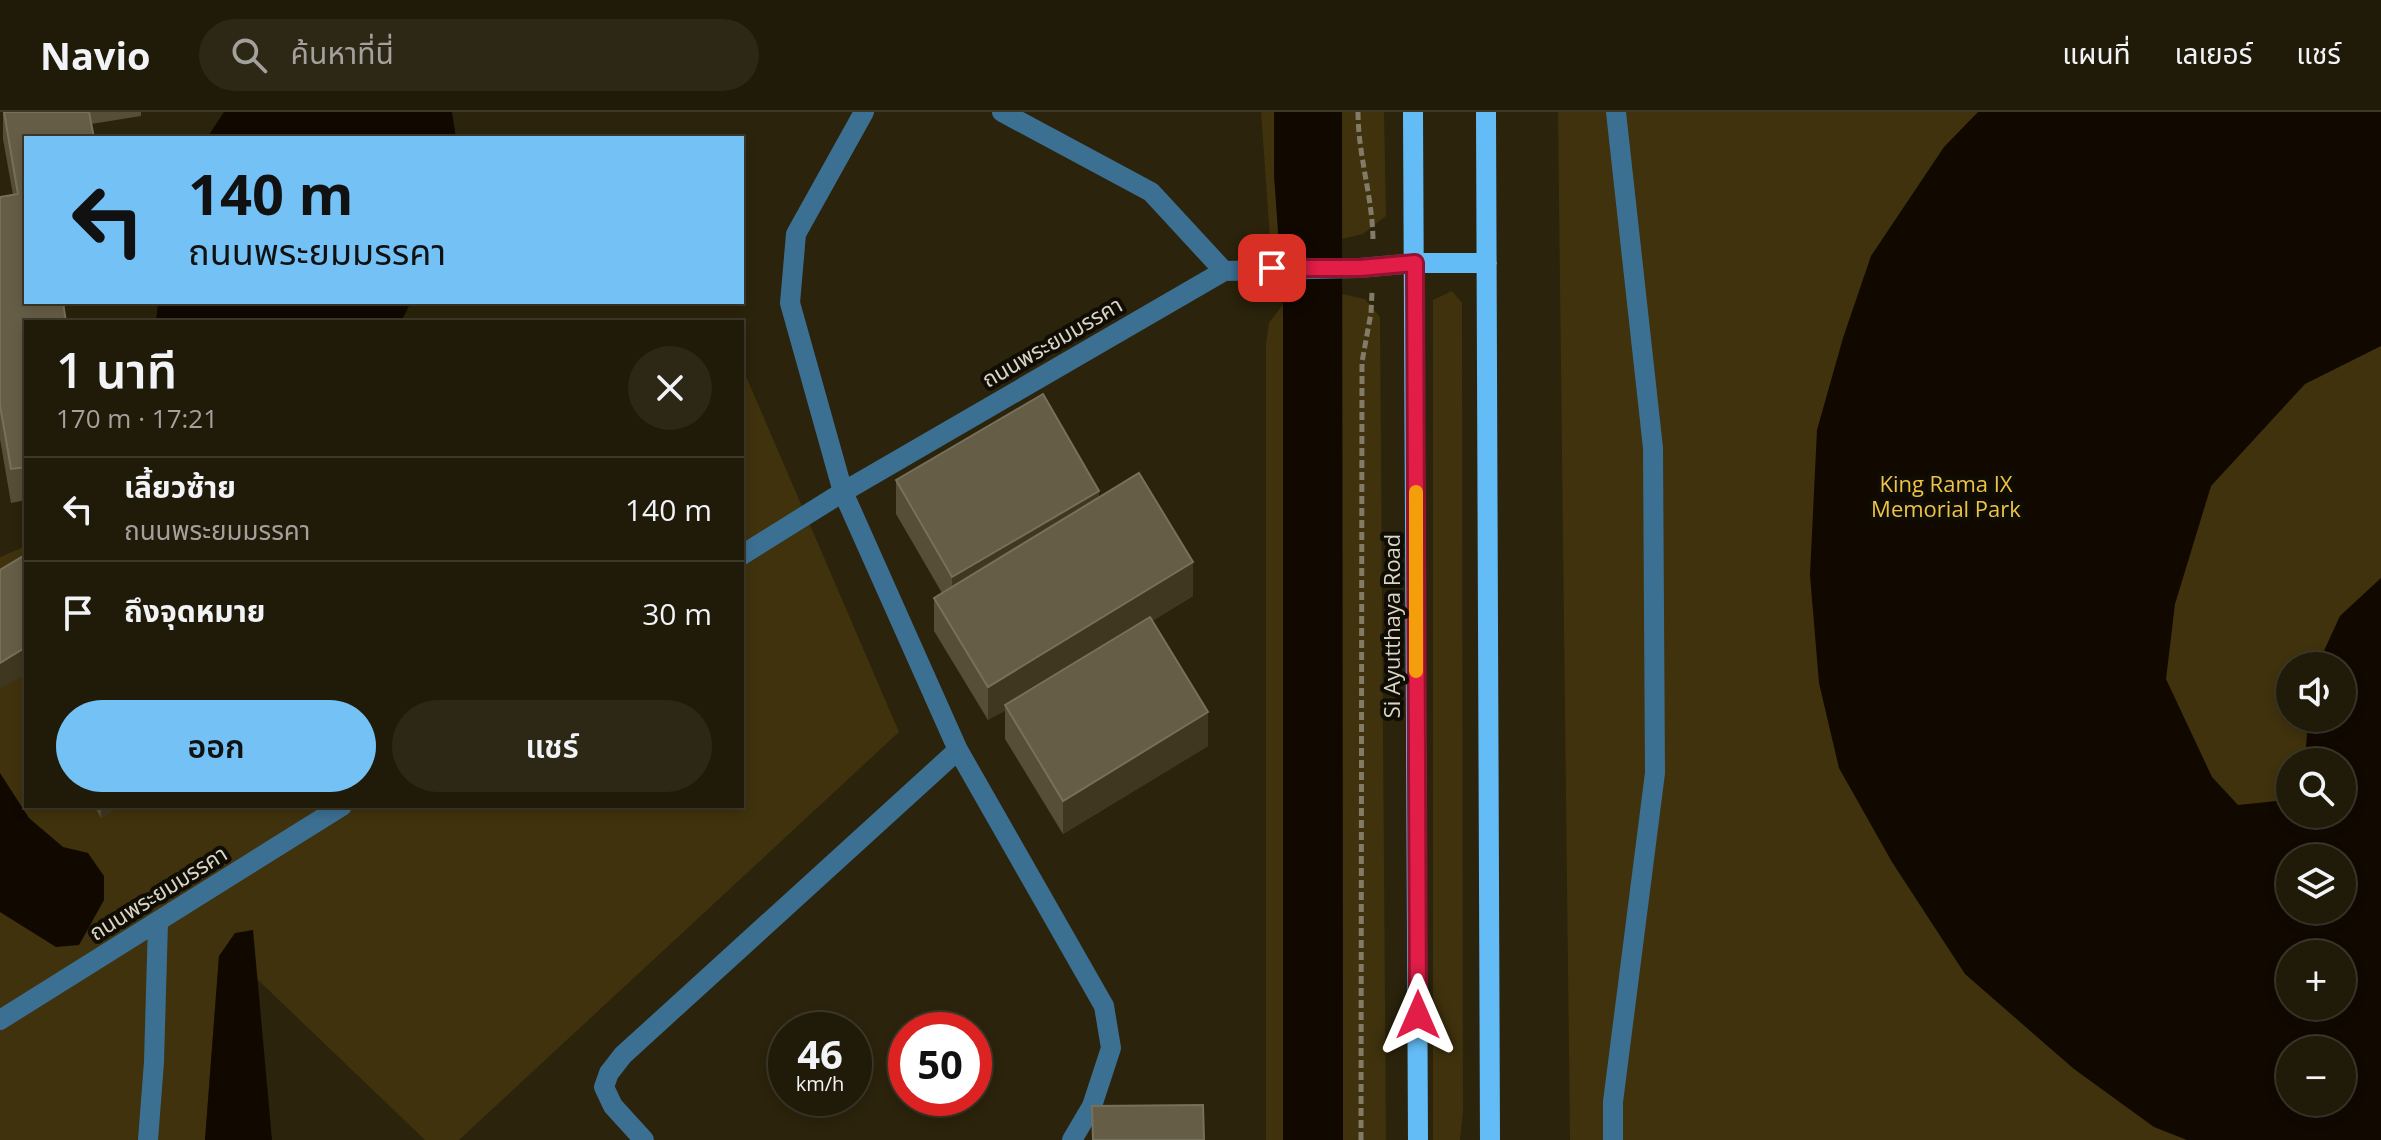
<!DOCTYPE html>
<html lang="th">
<meta charset="utf-8">
<style>
:root{--surface:#201a08;--page:#2d2716;--text:#f1f3f6;--muted:#a2a19c;--line:#3d3829;--accent:#73c1f5}
body{margin:0;font-family:"Open Sans","Noto Sans Thai",sans-serif;background:var(--page);color:var(--text);height:100vh;display:flex;flex-direction:column;font-size:30px;white-space:nowrap}
*{box-sizing:border-box;margin:0}
p{font-size:26px;color:var(--muted)}
.icon{flex:none;width:44px;height:44px;fill:none;stroke:currentColor;stroke-width:2;stroke-linecap:round;stroke-linejoin:round}
.map{position:relative;flex:1;overflow:hidden}
.panel{position:absolute;left:24px;top:208px;width:720px;height:488px;display:flex;flex-direction:column;background:var(--surface);border-radius:0px;box-shadow:0 4px 12px #0003,0 0 0 2px var(--line)}
.panel>*{flex:none}
.guide{position:absolute;left:24px;top:24px;width:720px;height:168px;border-radius:0px;box-shadow:0 4px 12px #0003,0 0 0 2px var(--line);background:#73c1f5;color:#111;overflow:hidden}
.fabs{position:absolute;left:2276px;top:540px;display:grid;gap:16px}
.fabs a{display:grid;place-items:center;width:80px;height:80px;border-radius:50%;background:var(--surface);box-shadow:0 4px 12px #0003,0 0 0 2px var(--line);font-size:40px}
.speed{position:absolute;left:768px;top:900px;display:flex;gap:16px;font-size:40px;font-weight:700;text-align:center}
.speed>*{display:grid;place-content:center;width:104px;height:104px;border-radius:50%;background:var(--surface);box-shadow:0 4px 12px #0003,0 0 0 2px var(--line);line-height:1}
.speed small{font-size:20px;font-weight:400}
.speed .limit{border:12px solid #d22;background:#fff;color:#111}
.pin{position:absolute;display:grid;place-items:center;width:68px;height:68px;color:#fff;margin:-34px;border-radius:16px;box-shadow:0 4px 12px #0006}
.me{position:absolute;width:88px;margin:-44px;rotate:0deg;stroke-linejoin:round;filter:drop-shadow(0 0 6px #0008)}
.turn{display:flex;align-items:center;gap:28px;height:168px;padding:0 32px;font-size:36px}
.turn .icon{width:104px;height:104px;stroke-width:2.5}
.turn b{display:block;font-size:56px;line-height:68px}
.round{display:grid;place-items:center;flex:none;width:84px;height:84px;border-radius:42px;background:var(--page)}
.summary{display:flex;align-items:center;justify-content:space-between;height:136px;padding:0 32px}
h1{font-size:48px;font-weight:600;line-height:60px}
.cta{display:flex;gap:16px;margin-top:auto;padding:16px 32px}
.cta a{flex:1;height:92px;border-radius:48px;background:var(--accent);color:#111;font-size:32px;font-weight:600;line-height:92px;text-align:center}
.cta a+a{background:var(--page);color:var(--text)}
ul{padding:0;list-style:none}
li{display:flex;align-items:center;gap:24px;height:104px;padding:0 32px;border-top:2px solid var(--line)}
li div{flex:1}
li b{display:block;font-size:30px}
li em{font-style:normal}
header{display:flex;align-items:center;gap:48px;box-sizing:border-box;height:112px;padding:0 40px;background:var(--surface);border-bottom:2px solid var(--line)}
header strong{font-size:38px}
nav{display:flex;gap:44px;margin-inline-start:auto;font-size:28px}
.search{width:560px;height:72px;background:var(--page);display:flex;align-items:center;gap:20px;box-sizing:border-box;padding:0 28px;border-radius:44px;color:var(--muted);font-size:30px}
.map>svg:first-child{display:block}
.green{fill:#3f320d;fill-rule:evenodd}
.water{fill:#110800;fill-rule:evenodd}
.lines{fill:none;stroke-linecap:round;stroke-linejoin:round}
.path{stroke:#827b68;stroke-width:5;stroke-dasharray:8 4;stroke-linecap:butt}
.minor{stroke:#3c7093;stroke-width:20}
.major{stroke:#64bcf6;stroke-width:20}
.wall{fill:#574e37}
.shaded-wall{fill:#3f371f}
.building{fill:#655d46;stroke:#77705a;stroke-width:2}
.route-casing{stroke:#92132f;stroke-width:20}
.route{stroke:#e11d48;stroke-width:14}
.slow{stroke:#f59e0b;stroke-width:14}
.labels{text-anchor:middle;stroke-width:8;stroke-linejoin:round;paint-order:stroke}
.street-label{font-size:22px;fill:#dad5c7;stroke:#100d04}
.park-label{font-size:22px;fill:#edc348;stroke:#100d04}
</style>
<header>
<strong>Navio</strong>
<div class="search"><svg class="icon" aria-label="search" viewBox="0 0 24 24"><circle cx="10" cy="10" r="6"/><path d="M15 15l6 6"/></svg>ค้นหาที่นี่</div>
<nav><a>แผนที่</a><a>เลเยอร์</a><a>แชร์</a></nav>
</header>
<div class="map">
<svg width="2381" height="1028" viewBox="0 0 2381 1028">
<rect width="100%" height="100%" fill="#2b230b"/>
<!-- green -->
<path class="green" d="M1261,0H1274V62L1279,126H1270Z
M1342,0H1384L1386,104L1363,122L1342,127Z
M1558,0H2381V1028H1570ZM2290,554H2342V606H2290ZM2290,650H2342V702H2290ZM2290,746H2342V798H2290ZM2290,842H2342V894H2290ZM2290,938H2342V990H2290Z
M1452,179L1462,191L1463,999L1460,1028H1433V188Z
M1342,182L1365,187L1380,205L1386,1028H1343Z
M1283,192V1028H1266V231L1269,211Z
M742,255L899,620L459,1028H425L257,867L252,818L219,844L205,1028H0V445L26,434V694H742Z"/>
<!-- water -->
<path class="water" d="M224,0H452L456,26H207Z
M1274,0H1342L1343,1028H1283V192L1274,62Z
M1978,0H2381V234L2305,272L2211,374L2175,492L2166,567L2212,665L2238,693L2277,689L2290,676V702H2342V650H2305L2308,606H2342V554H2317L2340,504L2381,466V1028H2187L2154,1015L2074,957L1965,862L1892,750L1839,656L1819,571L1810,463L1817,318L1843,226L1871,144L1944,35ZM2290,746H2342V798H2290ZM2290,842H2342V894H2290ZM2290,938H2342V990H2290Z
M158,190H411L401,210H156Z
M0,661L29,706L63,735L88,741L104,764V788L79,833L56,835L0,800Z
M253,818L272,1028H205L219,844L235,821Z"/>
<g class="lines">
<!-- path -->
<path class="path" d="M1358,0C1358,44 1373,86 1373,130
M1361,1028L1362,250L1371,201L1372,180"/>
<!-- minor -->
<path class="minor" d="M864,0L796,122L790,191L843,380L958,638L1104,894L1111,936L1092,994L1072,1028
M1002,0L1151,80L1224,159
M742,443L843,380L1224,159L1360,156L1415,151
M0,908L342,694
M148,1028L154,950L158,810
M644,1028L613,994L604,975L609,961L623,943L958,638
M1613,1028V990L1655,661L1653,336L1616,0"/>
<!-- major -->
<path class="major" d="M1413,0L1418,1028
M1486,0L1490,1028
M1415,151H1487"/>
</g>
<!-- wall -->
<path class="wall" d="M3,0H141V4L91,12L26,26V388L11,391L0,327V85L13,83L3,27Z
M896,368L1099,386L1193,484L1152,509L1208,634L1063,722L1005,627V598L988,608L934,519V486L942,481L896,402Z
M94,694H119L101,706Z"/>
<!-- shaded-wall -->
<path class="shaded-wall" d="M1099,379V412L952,498V465Z
M1193,450V484L1007,597L1005,593V599L988,608V575Z
M26,535V562L0,577V551Z
M1208,600V634L1063,722V689Z
M101,694H119L101,706Z"/>
<!-- building -->
<path class="building" d="M4,0H89L94,26H26V190H63L66,210H26V355L11,357L0,293V85L18,82Z
M1043,282L1099,379L952,465L896,368Z
M1139,361L1193,450L988,575L934,486Z
M25,443L26,445V535L0,551V458Z
M1150,505L1208,600L1063,689L1005,593Z
M1203,993L1204,1028H1093L1092,994Z"/>
<g class="lines">
<defs>
<path id="route" d="M1272,156H1360L1415,151L1418,903"/>
</defs>
<!-- route casing -->
<use href="#route" class="route-casing"/>
<!-- route -->
<use href="#route" class="route"/>
<!-- slow -->
<path class="slow" d="M1416,380V559"/>
</g>
<g class="labels">
<!-- street labels -->
<g class="street-label">
<text transform="translate(1052 230) rotate(-30)" y="8">ถนนพระยมมรรคา</text>
<text transform="translate(1392 514) rotate(-90)" y="8">Si Ayutthaya Road</text>
<text transform="translate(158 781) rotate(-32)" y="8">ถนนพระยมมรรคา</text>
</g>
<!-- park labels -->
<g class="park-label">
<text x="1946" y="380">King Rama IX<tspan x="1946" dy="25">Memorial Park</tspan></text>
</g>
</g>
</svg>
<div class="fabs">
<a><svg class="icon" aria-label="sound" viewBox="0 0 24 24"><path d="M4 9h4l5-4v14l-5-4H4zM17 9q2 3 0 6"/></svg></a>
<a><svg class="icon" aria-label="search" viewBox="0 0 24 24"><circle cx="10" cy="10" r="6"/><path d="M15 15l6 6"/></svg></a>
<a><svg class="icon" aria-label="layers" viewBox="0 0 24 24"><path d="M12 4l9 5-9 5-9-5zM3 14l9 5 9-5"/></svg></a>
<a>+</a>
<a>−</a>
</div>
<div class="speed"><div>46<small>km/h</small></div><div class="limit">50</div></div>
<div class="pin" style="left:1272px;top:156px;background:#d93025"><svg class="icon" aria-label="arrive" viewBox="0 0 24 24"><path d="M6 21V4h12l-3 4 3 4H6"/></svg></div>
<svg class="me" style="left:1418px;top:903px" viewBox="-20 -20 40 40"><path d="M0-17L14 15 0 8-14 15z" fill="#e11d48" stroke="#fff" stroke-width="4"/></svg>
<div class="guide">
<div class="turn"><svg class="icon" aria-label="left" viewBox="0 0 24 24"><path d="M17 20v-9H6M10 6l-5 5 5 5"/></svg><div><b>140 m</b>ถนนพระยมมรรคา</div></div>
</div>
<section class="panel">
<div class="summary"><div><h1>1 นาที</h1><p>170 m · 17:21</p></div><a class="round"><svg class="icon" aria-label="close" viewBox="0 0 24 24"><path d="M6 6l12 12M18 6L6 18"/></svg></a></div>
<ul>
<li><svg class="icon" aria-label="left" viewBox="0 0 24 24"><path d="M17 20v-9H6M10 6l-5 5 5 5"/></svg><div><b>เลี้ยวซ้าย</b><p>ถนนพระยมมรรคา</p></div><em>140 m</em></li>
<li><svg class="icon" aria-label="arrive" viewBox="0 0 24 24"><path d="M6 21V4h12l-3 4 3 4H6"/></svg><div><b>ถึงจุดหมาย</b></div><em>30 m</em></li>
</ul>
<div class="cta"><a>ออก</a><a>แชร์</a></div>
</section>
</div>
